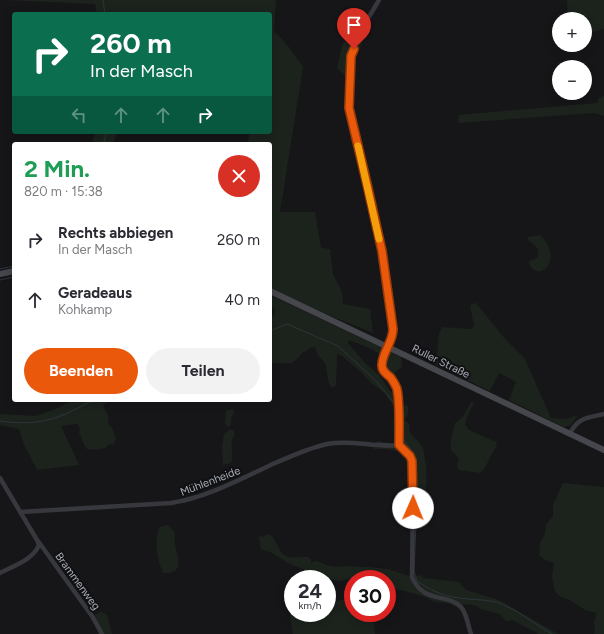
<!DOCTYPE html>
<html lang="de">
<meta charset="utf-8">
<style>
:root{--surface:#fff;--page:#f2f2f3;--text:#2b2b33;--muted:#7c7c81;--accent:#ea580c}
body{margin:0;font-family:Figtree,sans-serif;background:var(--page);color:var(--text);height:100vh;display:flex;flex-direction:column;font-size:15px;white-space:nowrap}
*{box-sizing:border-box;margin:0}
p{font-size:13px;color:var(--muted)}
.icon{flex:none;width:22px;height:22px;fill:none;stroke:currentColor;stroke-width:2;stroke-linecap:round;stroke-linejoin:round}
.map{position:relative;flex:1;overflow:hidden}
.panel{position:absolute;left:12px;top:142px;width:260px;height:260px;display:flex;flex-direction:column;background:var(--surface);border-radius:4px;box-shadow:0 2px 10px #0003}
.panel>*{flex:none}
.hud{position:absolute;left:12px;top:12px;width:260px;height:122px;border-radius:4px;box-shadow:0 2px 10px #0003;background:#0b6e4f;color:#fff;overflow:hidden}
.fabs{position:absolute;left:552px;top:12px;display:grid;gap:8px}
.fabs a{display:grid;place-items:center;width:40px;height:40px;border-radius:50%;background:var(--surface);box-shadow:0 2px 10px #0003;font-size:20px}
.speed{position:absolute;left:284px;top:570px;display:flex;gap:8px;font-size:20px;font-weight:700;text-align:center}
.speed>*{display:grid;place-content:center;width:52px;height:52px;border-radius:50%;background:var(--surface);box-shadow:0 2px 10px #0003;line-height:1}
.speed small{font-size:10px;font-weight:400}
.speed .limit{border:6px solid #d22;background:#fff;color:#111}
.pin{position:absolute;display:grid;place-items:center;width:34px;height:34px;color:#fff;margin:-41px -17px;border-radius:50% 50% 50% 0;rotate:-45deg;box-shadow:0 0 4px #0007}
.pin .icon{rotate:45deg}
.me{position:absolute;width:44px;margin:-22px;rotate:1deg;stroke-linejoin:round;filter:drop-shadow(0 0 3px #0008)}
.turn{display:flex;align-items:center;gap:14px;height:84px;padding:0 12px;font-size:18px}
.turn .icon{width:52px;height:52px;stroke-width:2.5}
.turn b{display:block;font-size:28px;line-height:34px}
.lanes{display:flex;align-items:center;height:38px;padding:0 12px;background:#0003;justify-content:center;gap:20px;direction:ltr}
.lanes .off{opacity:.35}
.round{display:grid;place-items:center;flex:none;width:42px;height:42px;border-radius:21px;background:var(--page)}
.headline{display:flex;align-items:center;justify-content:space-between;height:68px;padding:0 12px}
h1{font-size:24px;font-weight:700;line-height:30px;color:#1e9e55}
.action{display:flex;gap:8px;margin-top:auto;padding:8px 12px}
.action a{flex:1;height:46px;border-radius:24px;background:var(--accent);color:#fff;font-size:16px;font-weight:700;line-height:46px;text-align:center}
.action a+a{background:var(--page);color:var(--text)}
ul{padding:0;list-style:none}
li{display:flex;align-items:center;gap:12px;height:60px;padding:0 12px}
li div{flex:1}
li b{display:block;font-size:15px}
li em{font-style:normal}
.map>svg:first-child{display:block}
.green{fill:#1c231d}
.lines{fill:none;stroke-linecap:round;stroke-linejoin:round}
.stream{stroke:#2c353c;stroke-width:1}
.minor{stroke:#37383d;stroke-width:4.5}
.secondary{stroke:#45474d;stroke-width:6}
.route-casing{stroke:#983908;stroke-width:10}
.route{stroke:#ea580c;stroke-width:7}
.slow{stroke:#f59e0b;stroke-width:7}
.labels{text-anchor:middle;stroke-width:4;stroke-linejoin:round;paint-order:stroke}
.street-label{font-size:11px;fill:#a8adb8;stroke:#111113}
</style>
<div class="map">
<svg width="604" height="634" viewBox="0 0 604 634">
<rect width="100%" height="100%" fill="#161618"/>
<!-- green -->
<path class="green" d="M4,0H276L274,31L288,46L303,67L280,212H315L321,248L330,249L333,274L342,292L343,304L370,309L373,333L270,291V144H248L249,132H270V14H97L95,4Z
M567,0H604V29L585,34V19H568Z
M363,20L367,21L369,27L351,69L350,77L345,76L337,68L342,46L358,21Z
M604,96V116L594,113L458,123L459,115L597,103L599,98Z
M96,132H117L113,144H91Z
M540,235C545,239 547,243 549,248C556,270 535,279 529,263L531,260L537,258C541,249 535,245 528,240V237Z
M270,295L401,357L402,367L397,370L391,378L382,369L384,356L367,347L349,340L348,343L364,362L379,375L391,392L397,390C402,394 403,399 399,405L394,404L389,400L386,394L371,383L361,372L342,356L337,354L336,385L334,387H331C326,377 328,372 325,364C322,357 317,358 315,347L310,348L306,351L302,353L296,360L291,363H270V321L275,313L274,308L270,306Z
M476,303L505,339L525,359L551,418L565,419L578,415L571,425L564,427L509,400L516,382L499,373L490,391L436,365L439,334L442,327L471,329L474,326L470,305Z
M74,400H111L103,405L108,416V424L112,428L116,438L114,444L108,445L106,448L92,450L87,449C83,444 82,438 79,433L80,429L78,424L61,426L79,465L37,470L24,444L19,429L0,425V414L36,416L55,409Z
M471,402H474C471,410 466,417 465,425L469,430L496,442C498,448 495,448 492,453C487,462 488,466 480,473L459,470L457,465C462,456 453,456 451,449C449,441 454,431 455,423L463,417C465,411 469,408 471,402Z
M406,405L408,406V414L404,420L409,423L410,433C414,438 421,442 423,449C426,459 430,495 421,500L410,495L407,456C400,449 384,449 374,449L373,445L378,441L388,443L390,446L399,445V439L395,437C392,424 391,410 406,405Z
M233,409L234,413L231,418V424L228,427L225,423L226,411Z
M229,430H233C237,435 233,435 232,441C230,447 234,455 231,463L223,465L222,447L224,434Z
M563,483L604,487V634H594L595,632L594,623L597,613L585,610L570,600L561,597L555,592L552,577L554,563L545,560L539,555L540,543L545,534L546,525L553,516V505Z
M168,525L174,531C175,535 174,540 175,544C177,556 186,574 164,573L162,570C157,561 154,536 160,527Z
M269,534C278,539 277,553 288,557C293,558 302,557 308,557L311,559V563L317,561L329,566L338,567L346,566L369,567L388,569L412,577L420,575L424,578L459,582L466,590L499,600L558,634H539L512,620C506,623 504,619 500,614L481,609L475,605L458,604L465,614C459,609 454,604 446,603C443,602 439,603 436,602C421,595 404,589 387,589V579H363L356,577L340,581L325,578L290,564L272,553L261,549L259,536L262,537Z
M346,599L353,600V613H368L374,624L375,634H293L289,611L293,610V613H327V603Z
M101,612L107,615L112,634H98L99,628L92,616Z"/>
<g class="lines">
<!-- stream -->
<path class="stream" d="M103,0L105,14
M103,144L107,132
M0,269L14,266
M0,280L14,277
M270,331L287,324L338,346L375,380L391,399L395,406
M401,408L404,440L414,454L416,470L417,497L414,571L417,581C430,590 443,596 459,598C472,600 483,599 496,602C516,608 534,624 552,634
M0,421C15,423 32,424 47,420C63,417 79,407 94,400"/>
<!-- minor -->
<path class="minor" d="M379,0L357,37L351,56L349,108L367,184L382,251L393,329V336L386,350L382,364V369L386,375L391,378L397,390L399,445L410,456L412,461L413,496L412,577C423,604 448,593 461,607C467,614 468,626 471,634
M570,433C579,417 587,418 604,414
M0,478L37,540L39,545C33,560 13,566 0,573
M20,512L171,503C206,498 243,478 275,463C292,456 309,448 327,444C351,439 375,448 399,445
M38,541L92,616L102,634"/>
<!-- secondary -->
<path class="secondary" d="M0,274L14,271
M270,291L604,450"/>
</g>
<g class="lines">
<defs>
<path id="route" d="M354,49L351,56L349,108L367,184L382,251L393,329C393,342 383,351 382,364C381,371 387,374 391,378C393,381 396,386 397,389C400,403 399,430 399,445L410,456L412,461L413,508"/>
</defs>
<!-- route casing -->
<use href="#route" class="route-casing"/>
<!-- route -->
<use href="#route" class="route"/>
<!-- slow -->
<path class="slow" d="M358,146L379,239"/>
</g>
<g class="labels">
<!-- street labels -->
<g class="street-label">
<text transform="translate(441 361) rotate(26)" y="4">Ruller Straße</text>
<text transform="translate(210 481) rotate(-21)" y="4">Mühlenheide</text>
<text transform="translate(78 581) rotate(54)" y="4">Brammenweg</text>
</g>
</g>
</svg>
<div class="fabs">
<a>+</a>
<a>−</a>
</div>
<div class="speed"><div>24<small>km/h</small></div><div class="limit">30</div></div>
<div class="pin" style="left:354px;top:49px;background:#d93025"><svg class="icon" aria-label="arrive" viewBox="0 0 24 24"><path d="M6 21V4h12l-3 4 3 4H6"/></svg></div>
<svg class="me" style="left:413px;top:508px" viewBox="-20 -20 40 40"><circle r="19" fill="#fff"/><path d="M0-13L10 11 0 6-10 11z" fill="#ea580c"/></svg>
<div class="hud">
<div class="turn"><svg class="icon" aria-label="right" viewBox="0 0 24 24"><path d="M7 20v-9h11M14 6l5 5-5 5"/></svg><div><b>260 m</b>In der Masch</div></div>
<div class="lanes"><svg class="icon off" aria-label="left" viewBox="0 0 24 24"><path d="M17 20v-9H6M10 6l-5 5 5 5"/></svg><svg class="icon off" aria-label="ahead" viewBox="0 0 24 24"><path d="M12 20V5M6 11l6-6 6 6"/></svg><svg class="icon off" aria-label="ahead" viewBox="0 0 24 24"><path d="M12 20V5M6 11l6-6 6 6"/></svg><svg class="icon" aria-label="right" viewBox="0 0 24 24"><path d="M7 20v-9h11M14 6l5 5-5 5"/></svg></div>
</div>
<section class="panel">
<div class="headline"><div><h1>2 Min.</h1><p>820 m · 15:38</p></div><a class="round" style="background:#d93025;color:#fff"><svg class="icon" aria-label="close" viewBox="0 0 24 24"><path d="M6 6l12 12M18 6L6 18"/></svg></a></div>
<ul>
<li><svg class="icon" aria-label="right" viewBox="0 0 24 24"><path d="M7 20v-9h11M14 6l5 5-5 5"/></svg><div><b>Rechts abbiegen</b><p>In der Masch</p></div><em>260 m</em></li>
<li><svg class="icon" aria-label="ahead" viewBox="0 0 24 24"><path d="M12 20V5M6 11l6-6 6 6"/></svg><div><b>Geradeaus</b><p>Kohkamp</p></div><em>40 m</em></li>
</ul>
<div class="action"><a>Beenden</a><a>Teilen</a></div>
</section>
</div>
